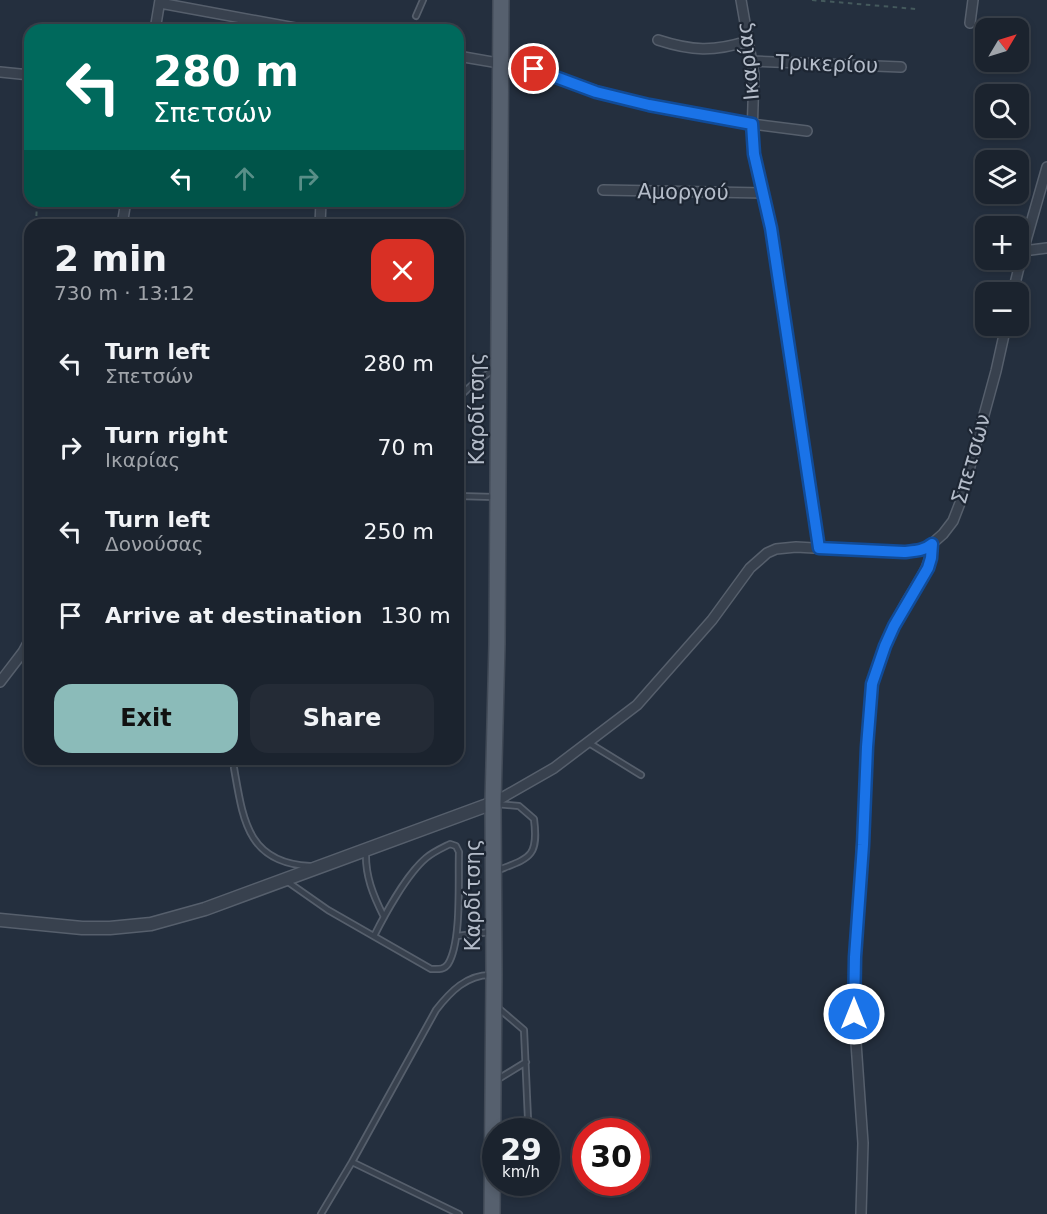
<!DOCTYPE html>
<meta charset="utf-8">
<style>
:root{--surface:#1b232e;--page:#242b36;--text:#f1f3f6;--muted:#a0a4aa;--line:#39404a;--accent:#8bbbb9}
body{margin:0;font-family:"DejaVu Sans",sans-serif;background:var(--page);color:var(--text);height:100vh;display:flex;flex-direction:column;font-size:22px;white-space:nowrap}
*{box-sizing:border-box;margin:0}
p{font-size:20px;color:var(--muted)}
.icon{flex:none;width:33px;height:33px;fill:none;stroke:currentColor;stroke-width:2;stroke-linecap:round;stroke-linejoin:round}
.map{position:relative;flex:1;overflow:hidden}
.side{position:absolute;left:24px;top:219px;width:440px;height:546px;display:flex;flex-direction:column;background:var(--surface);border-radius:18px;box-shadow:0 3px 9px #0003,0 0 0 2px var(--line)}
.side>*{flex:none}
.hud{position:absolute;left:24px;top:24px;width:440px;height:183px;border-radius:18px;box-shadow:0 3px 9px #0003,0 0 0 2px var(--line);background:#00695c;color:#fff;overflow:hidden}
.needle{width:39px;rotate:52deg}
.buttons{position:absolute;left:975px;top:18px;display:grid;gap:12px}
.buttons a{display:grid;place-items:center;width:54px;height:54px;border-radius:12px;background:var(--surface);box-shadow:0 3px 9px #0003,0 0 0 2px var(--line);font-size:30px}
.speed{position:absolute;left:482px;top:1118px;display:flex;gap:12px;font-size:30px;font-weight:700;text-align:center}
.speed>*{display:grid;place-content:center;width:78px;height:78px;border-radius:50%;background:var(--surface);box-shadow:0 3px 9px #0003,0 0 0 2px var(--line);line-height:1}
.speed small{font-size:15px;font-weight:400}
.speed .limit{border:9px solid #d22;background:#fff;color:#111}
.pin{position:absolute;display:grid;place-items:center;width:51px;height:51px;color:#fff;margin:-26px;border:3px solid #fff;border-radius:50%;box-shadow:0 2px 6px #0007}
.me{position:absolute;width:66px;margin:-33px;rotate:0deg;stroke-linejoin:round;filter:drop-shadow(0 0 4px #0008)}
.turn{display:flex;align-items:center;gap:21px;height:126px;padding:0 30px;font-size:27px}
.turn .icon{width:78px;height:78px;stroke-width:2.5}
.turn b{display:block;font-size:42px;line-height:51px}
.lanes{display:flex;align-items:center;height:57px;padding:0 30px;background:#0003;justify-content:center;gap:30px;direction:ltr}
.lanes .off{opacity:.35}
.round{display:grid;place-items:center;flex:none;width:63px;height:63px;border-radius:18px;background:var(--page)}
.head{display:flex;align-items:center;justify-content:space-between;height:102px;padding:0 30px}
h1{font-size:36px;font-weight:800;line-height:45px}
.primary-button{display:flex;gap:12px;margin-top:auto;padding:12px 30px}
.primary-button a{flex:1;height:69px;border-radius:18px;background:var(--accent);color:#111;font-size:24px;font-weight:800;line-height:69px;text-align:center}
.primary-button a+a{background:var(--page);color:var(--text)}
ul{padding:0;list-style:none}
li{display:flex;align-items:center;gap:18px;height:84px;padding:0 30px}
li div{flex:1}
li b{display:block;font-size:22px}
li em{font-style:normal}
.map>svg:first-child{display:block}
.lines{fill:none;stroke-linecap:round;stroke-linejoin:round}
.service-casing{stroke:#565f6c;stroke-width:8}
.minor-casing{stroke:#565f6c;stroke-width:12}
.tertiary-casing{stroke:#565f6c;stroke-width:15}
.primary-casing{stroke:#414a57;stroke-width:18}
.path{stroke:#44595c;stroke-width:2;stroke-dasharray:4.5 4.5;stroke-linecap:butt}
.service{stroke:#38414e;stroke-width:4.5}
.minor{stroke:#38414e;stroke-width:9}
.tertiary{stroke:#38414e;stroke-width:12}
.primary{stroke:#56606e;stroke-width:15}
.route-casing{stroke:#114b97;stroke-width:15}
.route{stroke:#1a73e8;stroke-width:10}
.labels{text-anchor:middle;stroke-width:4.5;stroke-linejoin:round;paint-order:stroke}
.street-label{font-size:21px;fill:#b4bcc9;stroke:#1d2633}
</style>
<div class="map">
<svg width="1047" height="1214" viewBox="0 0 1047 1214">
<rect width="100%" height="100%" fill="#242f3e"/>
<g class="lines">
<defs>
<path id="service" d="M416,16L423,0
M458,398L473,384L496,368
M458,496L494,497
M589,743L641,775
M234,768C243,819 247,863 310,866
M496,804L519,806L534,819C539,858 529,858 496,871
M366,851C365,876 373,895 384,917
M288,882L328,910L431,969C438,969 444,970 448,964C462,942 458,879 459,852L456,846L450,844C442,848 433,852 426,858C407,874 385,914 374,936
M457,936L490,932
M497,1007L524,1030L528,1119L502,1131
M495,1081L526,1062
M352,1162L459,1214
M321,1214L352,1162L436,1010C450,992 467,974 492,975"/>
<path id="minor" d="M741,0L754,74L752,136L754,154L771,228L819,547
M160,3L306,30
M970,23L973,0
M155,30L160,0
M658,40C692,51 713,52 748,41
M458,56L533,69L596,91L666,109L752,124L807,131
M752,61L901,67
M0,72L30,75
M603,190L764,193
M122,225L126,201
M320,225L321,201
M1023,251L1047,248
M1013,292L1023,251L1047,167
M0,682L23,652L30,639
M493,803L554,768L637,705L712,620L750,568L767,553L776,549L796,547L886,552L918,551L927,548L943,534L953,521L960,503L996,371L1006,326
M861,1214L863,1143L854,1014V984L870,699C875,665 889,634 906,603C917,583 931,568 932,544"/>
<path id="tertiary" d="M0,920L82,928H110L151,924L205,909L493,803"/>
<path id="primary" d="M492,1214L494,975L493,803L497,644L501,0"/>
</defs>
<!-- service casing -->
<use href="#service" class="service-casing"/>
<!-- minor casing -->
<use href="#minor" class="minor-casing"/>
<!-- tertiary casing -->
<use href="#tertiary" class="tertiary-casing"/>
<!-- primary casing -->
<use href="#primary" class="primary-casing"/>
<!-- path -->
<path class="path" d="M812,0L916,9
M36,225L37,201"/>
<!-- service -->
<use href="#service" class="service"/>
<!-- minor -->
<use href="#minor" class="minor"/>
<!-- tertiary -->
<use href="#tertiary" class="tertiary"/>
<!-- primary -->
<use href="#primary" class="primary"/>
</g>
<g class="lines">
<defs>
<path id="route" d="M534,69L596,92L649,105L752,124L754,154L771,228L819,548L904,552C914,551 924,551 932,544L931,558L928,568L894,626L885,646L872,684L867,747L863,845L855,957L854,1014"/>
</defs>
<!-- route casing -->
<use href="#route" class="route-casing"/>
<!-- route -->
<use href="#route" class="route"/>
</g>
<g class="labels">
<!-- street labels -->
<g class="street-label">
<text transform="translate(748 61) rotate(-96)" y="7">Ικαρίας</text>
<text transform="translate(827 64) rotate(2)" y="7">Τρικερίου</text>
<text transform="translate(683 192) rotate(1)" y="7">Αμοργού</text>
<text transform="translate(477 409) rotate(-90)" y="7">Καρδίτσης</text>
<text transform="translate(971 459) rotate(-74)" y="7">Σπετσών</text>
<text transform="translate(473 895) rotate(-90)" y="7">Καρδίτσης</text>
</g>
</g>
</svg>
<div class="buttons">
<a><svg class="needle" viewBox="-14 -14 28 28"><path d="M0-13l5 13h-10z" fill="#e53935"/><path d="M0 13l5-13h-10z" fill="#a0a4aa"/></svg></a>
<a><svg class="icon" aria-label="search" viewBox="0 0 24 24"><circle cx="10" cy="10" r="6"/><path d="M15 15l6 6"/></svg></a>
<a><svg class="icon" aria-label="layers" viewBox="0 0 24 24"><path d="M12 4l9 5-9 5-9-5zM3 14l9 5 9-5"/></svg></a>
<a>+</a>
<a>−</a>
</div>
<div class="speed"><div>29<small>km/h</small></div><div class="limit">30</div></div>
<div class="pin" style="left:534px;top:69px;background:#d93025"><svg class="icon" aria-label="arrive" viewBox="0 0 24 24"><path d="M6 21V4h12l-3 4 3 4H6"/></svg></div>
<svg class="me" style="left:854px;top:1014px" viewBox="-20 -20 40 40"><circle r="17" fill="#1a73e8" stroke="#fff" stroke-width="3"/><path d="M0-11L8 9 0 5-8 9z" fill="#fff"/></svg>
<div class="hud">
<div class="turn"><svg class="icon" aria-label="left" viewBox="0 0 24 24"><path d="M17 20v-9H6M10 6l-5 5 5 5"/></svg><div><b>280 m</b>Σπετσών</div></div>
<div class="lanes"><svg class="icon" aria-label="left" viewBox="0 0 24 24"><path d="M17 20v-9H6M10 6l-5 5 5 5"/></svg><svg class="icon off" aria-label="ahead" viewBox="0 0 24 24"><path d="M12 20V5M6 11l6-6 6 6"/></svg><svg class="icon off" aria-label="right" viewBox="0 0 24 24"><path d="M7 20v-9h11M14 6l5 5-5 5"/></svg></div>
</div>
<section class="side">
<div class="head"><div><h1>2 min</h1><p>730 m · 13:12</p></div><a class="round" style="background:#d93025;color:#fff"><svg class="icon" aria-label="close" viewBox="0 0 24 24"><path d="M6 6l12 12M18 6L6 18"/></svg></a></div>
<ul>
<li><svg class="icon" aria-label="left" viewBox="0 0 24 24"><path d="M17 20v-9H6M10 6l-5 5 5 5"/></svg><div><b>Turn left</b><p>Σπετσών</p></div><em>280 m</em></li>
<li><svg class="icon" aria-label="right" viewBox="0 0 24 24"><path d="M7 20v-9h11M14 6l5 5-5 5"/></svg><div><b>Turn right</b><p>Ικαρίας</p></div><em>70 m</em></li>
<li><svg class="icon" aria-label="left" viewBox="0 0 24 24"><path d="M17 20v-9H6M10 6l-5 5 5 5"/></svg><div><b>Turn left</b><p>Δονούσας</p></div><em>250 m</em></li>
<li><svg class="icon" aria-label="arrive" viewBox="0 0 24 24"><path d="M6 21V4h12l-3 4 3 4H6"/></svg><div><b>Arrive at destination</b></div><em>130 m</em></li>
</ul>
<div class="primary-button"><a>Exit</a><a>Share</a></div>
</section>
</div>
